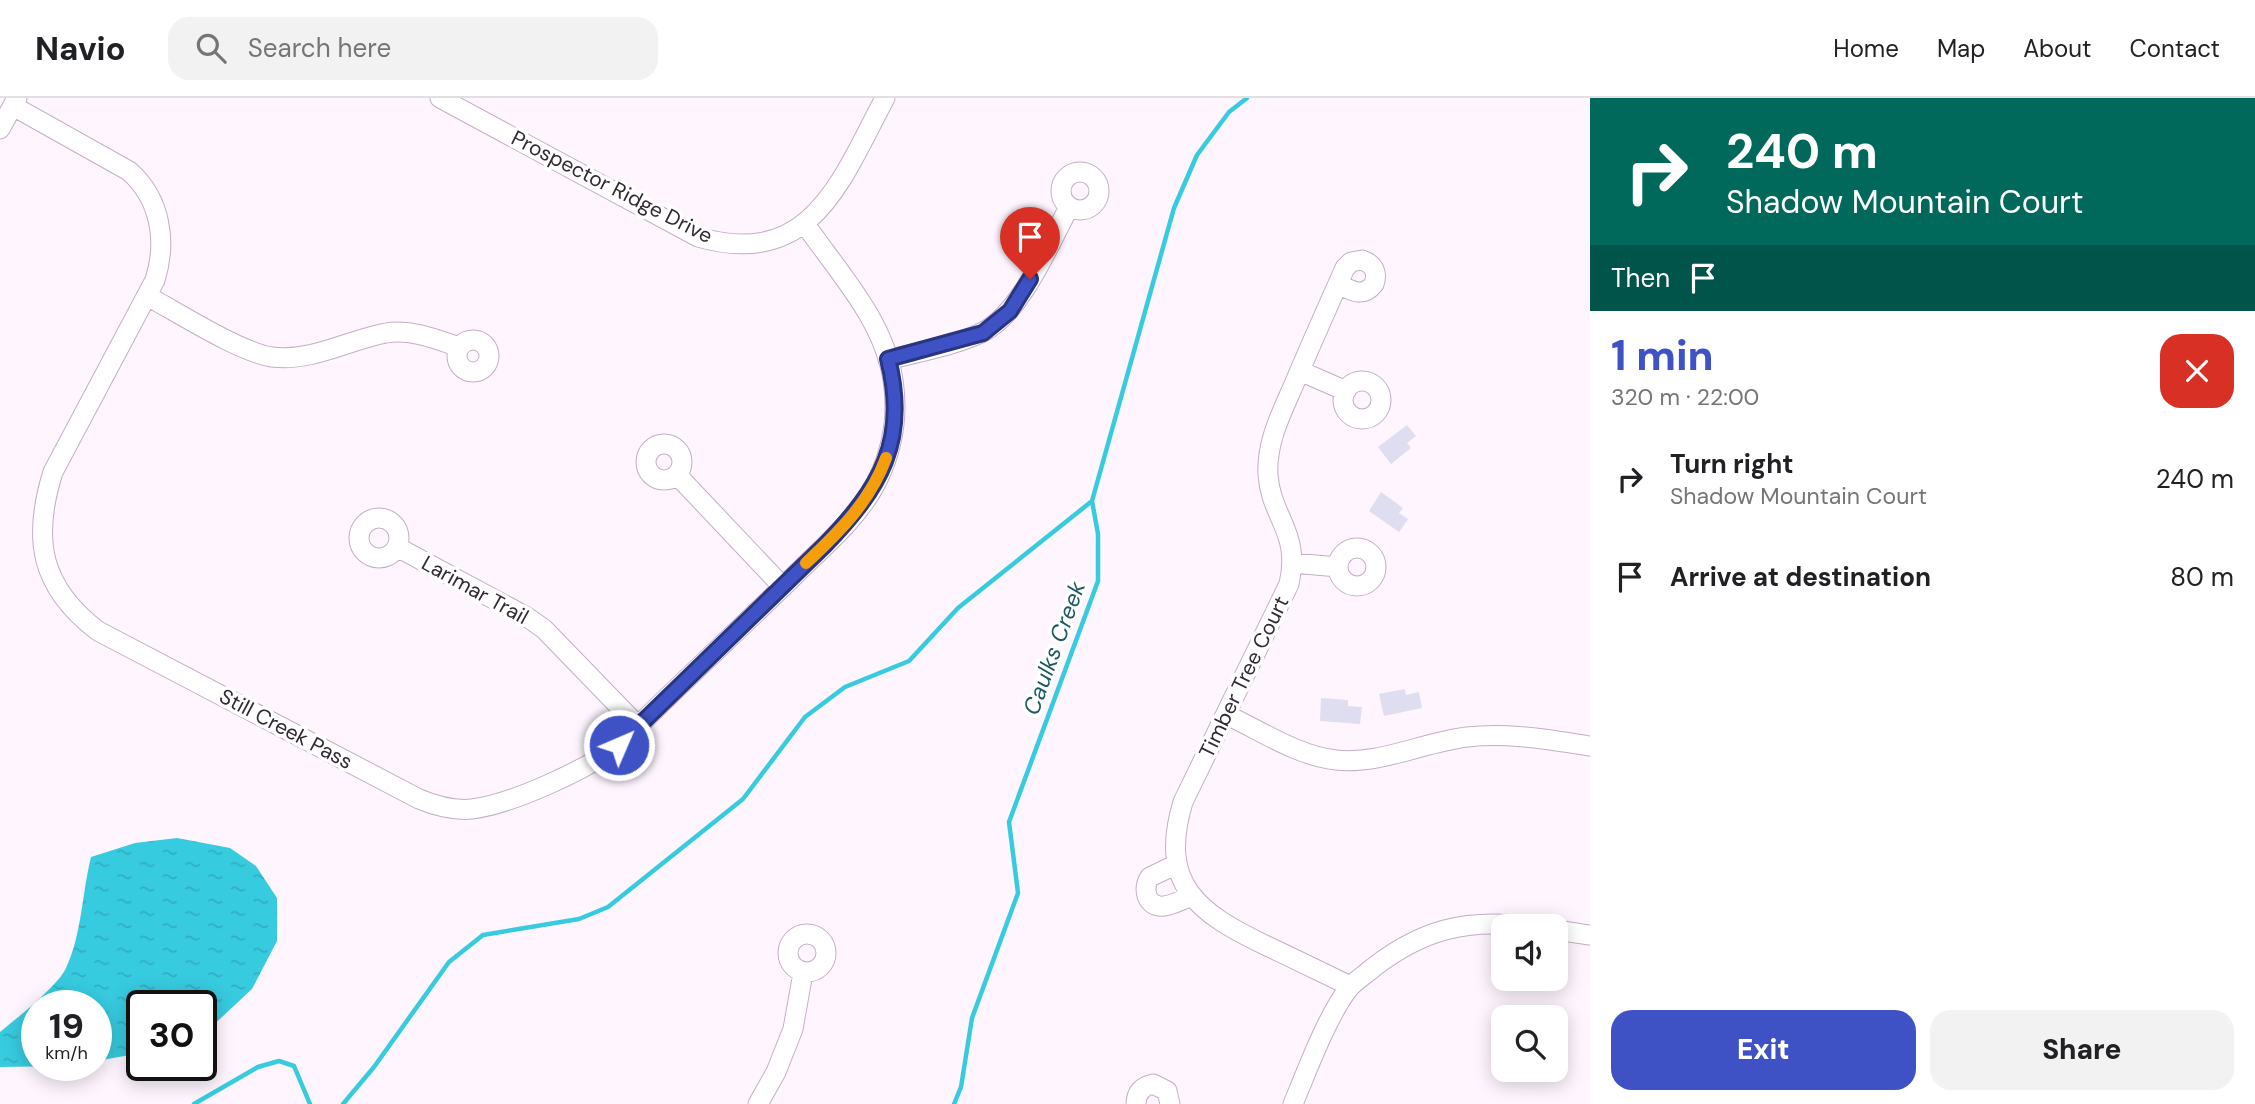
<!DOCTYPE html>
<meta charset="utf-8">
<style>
:root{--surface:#fff;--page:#f2f2f2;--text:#202124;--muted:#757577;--line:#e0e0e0;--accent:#3e52c5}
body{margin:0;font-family:"DM Sans",sans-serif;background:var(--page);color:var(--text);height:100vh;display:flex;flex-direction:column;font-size:26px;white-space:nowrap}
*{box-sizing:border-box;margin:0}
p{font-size:23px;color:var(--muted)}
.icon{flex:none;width:38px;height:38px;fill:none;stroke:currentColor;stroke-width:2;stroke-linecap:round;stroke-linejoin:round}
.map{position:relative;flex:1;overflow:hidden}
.side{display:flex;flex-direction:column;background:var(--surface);width:665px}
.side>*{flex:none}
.hud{background:#00695c;color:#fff;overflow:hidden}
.fabs{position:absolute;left:1491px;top:816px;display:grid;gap:14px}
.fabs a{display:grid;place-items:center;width:77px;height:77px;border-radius:14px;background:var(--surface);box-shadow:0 4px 18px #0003;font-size:35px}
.speed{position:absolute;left:21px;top:892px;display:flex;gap:14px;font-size:35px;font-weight:700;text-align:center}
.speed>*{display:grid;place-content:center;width:91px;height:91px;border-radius:50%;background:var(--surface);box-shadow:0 4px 18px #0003;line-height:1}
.speed small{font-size:18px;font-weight:400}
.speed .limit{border:4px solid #111;border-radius:10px;background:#fff;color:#111}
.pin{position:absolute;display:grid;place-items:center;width:60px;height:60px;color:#fff;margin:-72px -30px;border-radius:50% 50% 50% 0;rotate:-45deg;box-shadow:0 0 7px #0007}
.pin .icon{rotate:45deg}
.me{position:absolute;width:77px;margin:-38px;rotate:45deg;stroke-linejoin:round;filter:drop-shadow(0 0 5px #0008)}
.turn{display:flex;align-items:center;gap:24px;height:147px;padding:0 21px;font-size:32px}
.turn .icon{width:91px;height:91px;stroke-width:2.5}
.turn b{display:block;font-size:49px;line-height:60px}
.then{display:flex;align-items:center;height:66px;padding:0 21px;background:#0003;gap:14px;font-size:26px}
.round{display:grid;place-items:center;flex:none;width:74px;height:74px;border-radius:21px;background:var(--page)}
.overview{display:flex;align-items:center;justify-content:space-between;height:119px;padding:0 21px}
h1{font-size:42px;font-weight:800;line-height:52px;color:var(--accent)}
.cta{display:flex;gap:14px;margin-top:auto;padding:14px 21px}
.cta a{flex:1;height:80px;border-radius:21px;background:var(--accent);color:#fff;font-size:28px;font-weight:800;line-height:80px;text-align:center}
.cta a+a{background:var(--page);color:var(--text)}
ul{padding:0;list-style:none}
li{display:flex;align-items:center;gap:21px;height:98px;padding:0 21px}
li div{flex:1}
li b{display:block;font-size:26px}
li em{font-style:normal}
header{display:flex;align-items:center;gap:42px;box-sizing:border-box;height:98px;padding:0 35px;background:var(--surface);border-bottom:2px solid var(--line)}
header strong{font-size:33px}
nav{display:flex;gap:38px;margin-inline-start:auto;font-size:24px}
.search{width:490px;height:63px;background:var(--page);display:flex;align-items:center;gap:18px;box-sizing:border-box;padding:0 24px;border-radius:21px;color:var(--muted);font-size:26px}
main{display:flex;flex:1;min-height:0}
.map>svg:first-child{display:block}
.water{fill:url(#water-ripples)}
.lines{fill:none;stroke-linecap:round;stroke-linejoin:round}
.stream{stroke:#37cbe0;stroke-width:4.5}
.building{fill:#dfdef0}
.minor-casing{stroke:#c3aec5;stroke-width:21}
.minor{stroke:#fff;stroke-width:19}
.route-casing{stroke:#283580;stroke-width:18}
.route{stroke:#3e52c5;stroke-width:12}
.slow{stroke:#f59e0b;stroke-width:12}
.labels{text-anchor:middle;stroke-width:7;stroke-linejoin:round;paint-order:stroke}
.street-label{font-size:21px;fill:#322a33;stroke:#fff}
.water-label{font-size:23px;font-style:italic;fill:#1e5861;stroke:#fff}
</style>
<header>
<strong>Navio</strong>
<div class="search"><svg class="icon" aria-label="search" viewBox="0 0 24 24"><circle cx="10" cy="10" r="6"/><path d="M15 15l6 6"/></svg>Search here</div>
<nav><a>Home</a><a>Map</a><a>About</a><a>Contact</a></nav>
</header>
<main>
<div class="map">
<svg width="1590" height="1006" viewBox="0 0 1590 1006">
<defs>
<pattern id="water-ripples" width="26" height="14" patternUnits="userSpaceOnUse" patternTransform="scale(1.75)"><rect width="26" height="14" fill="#37cbe0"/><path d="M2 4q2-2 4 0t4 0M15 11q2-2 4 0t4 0" fill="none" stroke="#31aec1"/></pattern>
</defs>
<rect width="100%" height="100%" fill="#fef5ff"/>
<!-- water -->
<path class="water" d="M177,740L230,750L256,768L277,800V843L252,891L207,933L201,935V908H142V955L96,963V908H37V968H64L0,969V934C17,920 58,888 66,870C82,836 82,795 91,759L135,745Z"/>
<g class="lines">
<!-- stream -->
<path class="stream" d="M194,1006L258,969L279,963L294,968L310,1006
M343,1006L374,969L449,864L483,837L579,821L608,809L743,701L805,619L845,589L909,563L958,510L1092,403
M954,1006L961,989L972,920L1018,795L1009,724L1098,483V436L1092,403L1174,110L1197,57L1229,14L1247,0"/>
</g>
<!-- building -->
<path class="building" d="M1407,327L1416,338L1407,345L1411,350L1391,366L1378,349Z
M1381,394L1403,410L1399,415L1408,421L1399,434L1369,413Z
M1405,591L1406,597L1419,594L1422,610L1384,618L1379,596Z
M1321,600L1348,602V608L1362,609L1360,626L1320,623Z"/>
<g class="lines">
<defs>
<path id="minor" d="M440,0L698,139C812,172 841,82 885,0
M13,8L129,73C161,101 167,144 155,182L53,374C32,441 40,489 98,533L419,701C436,708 453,713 472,711C512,706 586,672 619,647C676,589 737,534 795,477C824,448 860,419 878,381C893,350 898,315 893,282C884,222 838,174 805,126
M0,31L17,0
M1061 93a19 19 0 1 1 38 0a19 19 0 1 1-38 0Z
M1338,186C1352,193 1363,200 1374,186C1378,175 1374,166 1362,162L1351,164L1345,170C1328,208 1311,246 1295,284C1282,314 1266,344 1268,377C1271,420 1301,434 1289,486L1183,704C1158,787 1198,815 1267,848C1295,861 1323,875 1350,888
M147,198C179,215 239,254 272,259C312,264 348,242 386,235C411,231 436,241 459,249
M457 258a16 16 0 1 1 32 0a16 16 0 1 1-32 0Z
M888,262C918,254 953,248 981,235C1020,217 1049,147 1069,109
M1300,273L1346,293
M1343 302a19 19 0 1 1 38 0a19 19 0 1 1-38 0Z
M646 364a18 18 0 1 1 36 0a18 18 0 1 1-36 0Z
M677,377L783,489
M359 440a20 20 0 1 1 40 0a20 20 0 1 1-40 0Z
M397,449L527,519L544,531L638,628
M1338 469a19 19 0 1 1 38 0a19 19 0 1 1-38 0Z
M1293,465L1338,469
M1227,617C1261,633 1298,658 1336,662C1379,667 1424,644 1467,639C1508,634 1550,642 1590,648
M1177,766L1150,779C1142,790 1146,810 1164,808C1173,807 1183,801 1192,798
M1556,832L1590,837
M788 855a19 19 0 1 1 38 0a19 19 0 1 1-38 0Z
M758,1006L776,974L793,931L803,875
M1136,1006C1136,995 1142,988 1153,986L1167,993L1170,1006
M1293,1006C1307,973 1327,918 1349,890C1356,882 1366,876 1374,869C1422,832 1465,821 1525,828"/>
</defs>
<!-- minor casing -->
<use href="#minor" class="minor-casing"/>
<!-- minor -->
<use href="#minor" class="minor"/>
</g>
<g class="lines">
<defs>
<path id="route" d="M619,647L825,447C880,390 909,343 888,261L983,235L1010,213L1030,181"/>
</defs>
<!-- route casing -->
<use href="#route" class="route-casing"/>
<!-- route -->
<use href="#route" class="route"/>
<!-- slow -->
<path class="slow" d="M806,465C839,434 870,404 886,360"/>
</g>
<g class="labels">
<!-- street labels -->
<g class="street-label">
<text transform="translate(612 89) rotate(27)" y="7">Prospector Ridge Drive</text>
<text transform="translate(475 492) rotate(29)" y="7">Larimar Trail</text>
<text transform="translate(1244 579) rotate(-64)" y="7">Timber Tree Court</text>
<text transform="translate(286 631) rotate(28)" y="7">Still Creek Pass</text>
</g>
<!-- water labels -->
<g class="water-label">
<text transform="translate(1054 550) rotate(-70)" y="8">Caulks Creek</text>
</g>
</g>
</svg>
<div class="fabs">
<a><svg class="icon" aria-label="sound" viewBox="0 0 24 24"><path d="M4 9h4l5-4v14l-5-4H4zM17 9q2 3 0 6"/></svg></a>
<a><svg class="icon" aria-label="search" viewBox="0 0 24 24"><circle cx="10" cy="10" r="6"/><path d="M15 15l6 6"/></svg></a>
</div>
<div class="speed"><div>19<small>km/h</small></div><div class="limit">30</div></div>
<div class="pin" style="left:1030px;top:181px;background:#d93025"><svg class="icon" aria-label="arrive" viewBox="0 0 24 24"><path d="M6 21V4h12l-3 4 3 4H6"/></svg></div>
<svg class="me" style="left:619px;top:647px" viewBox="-20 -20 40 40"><circle r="17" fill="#3e52c5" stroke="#fff" stroke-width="3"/><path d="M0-11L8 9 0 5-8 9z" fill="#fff"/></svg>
</div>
<section class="side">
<div class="hud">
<div class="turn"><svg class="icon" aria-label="right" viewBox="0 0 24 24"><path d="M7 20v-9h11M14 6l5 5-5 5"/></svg><div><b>240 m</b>Shadow Mountain Court</div></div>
<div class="then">Then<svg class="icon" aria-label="arrive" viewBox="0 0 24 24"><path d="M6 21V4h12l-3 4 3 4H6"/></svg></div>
</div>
<div class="overview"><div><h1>1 min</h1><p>320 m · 22:00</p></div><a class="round" style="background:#d93025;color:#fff"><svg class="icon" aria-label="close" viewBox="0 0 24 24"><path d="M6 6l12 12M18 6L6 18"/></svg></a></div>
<ul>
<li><svg class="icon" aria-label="right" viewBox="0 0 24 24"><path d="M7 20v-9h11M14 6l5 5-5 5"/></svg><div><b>Turn right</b><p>Shadow Mountain Court</p></div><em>240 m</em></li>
<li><svg class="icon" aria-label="arrive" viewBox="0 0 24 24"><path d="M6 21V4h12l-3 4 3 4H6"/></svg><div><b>Arrive at destination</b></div><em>80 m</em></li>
</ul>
<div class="cta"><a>Exit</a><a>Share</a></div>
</section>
</main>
